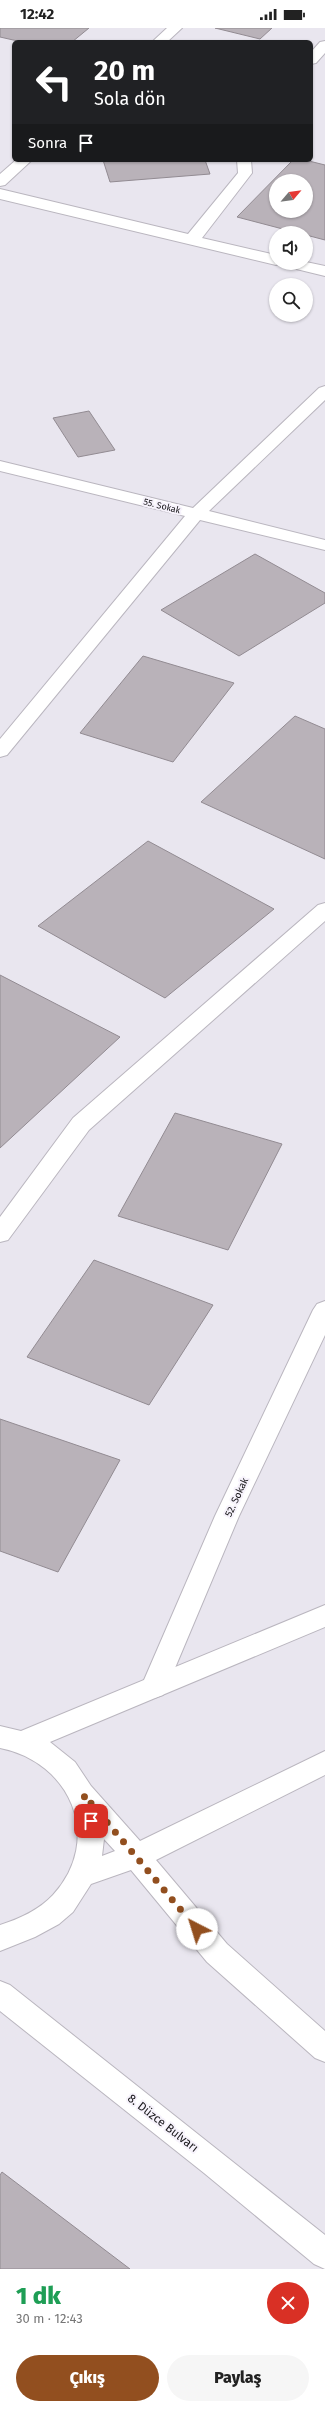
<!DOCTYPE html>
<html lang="tr">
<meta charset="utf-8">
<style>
:root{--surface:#fff;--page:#f6f6f6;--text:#222;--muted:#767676;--accent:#924f1f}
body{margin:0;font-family:"Fira Sans",sans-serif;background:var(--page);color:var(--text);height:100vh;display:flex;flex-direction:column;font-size:15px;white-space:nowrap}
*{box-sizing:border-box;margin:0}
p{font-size:13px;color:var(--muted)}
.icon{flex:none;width:22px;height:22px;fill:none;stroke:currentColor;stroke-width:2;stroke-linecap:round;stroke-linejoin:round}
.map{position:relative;height:2241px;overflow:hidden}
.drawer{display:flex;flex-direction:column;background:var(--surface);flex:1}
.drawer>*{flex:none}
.top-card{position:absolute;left:12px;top:12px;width:301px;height:122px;border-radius:6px;box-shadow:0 1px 3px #0004;background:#202124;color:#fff;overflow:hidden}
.needle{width:26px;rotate:61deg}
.controls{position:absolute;left:269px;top:146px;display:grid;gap:8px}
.controls a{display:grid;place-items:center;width:44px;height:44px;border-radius:50%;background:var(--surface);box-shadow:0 1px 3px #0004;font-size:20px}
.pin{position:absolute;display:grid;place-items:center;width:34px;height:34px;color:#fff;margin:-17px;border-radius:8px;box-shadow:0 2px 6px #0006}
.me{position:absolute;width:44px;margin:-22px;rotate:320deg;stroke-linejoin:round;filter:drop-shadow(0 0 3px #0008)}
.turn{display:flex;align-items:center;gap:14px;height:84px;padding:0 16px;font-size:18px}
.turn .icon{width:52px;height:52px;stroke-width:2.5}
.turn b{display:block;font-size:28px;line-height:34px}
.then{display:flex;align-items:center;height:38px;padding:0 16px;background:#0003;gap:8px;font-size:15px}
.round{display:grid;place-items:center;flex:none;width:42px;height:42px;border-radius:21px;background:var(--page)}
.headline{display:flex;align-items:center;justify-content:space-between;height:68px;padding:0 16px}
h1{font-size:24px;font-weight:800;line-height:30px;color:#1e9e55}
.primary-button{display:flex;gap:8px;margin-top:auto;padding:8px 16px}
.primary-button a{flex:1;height:46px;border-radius:24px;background:var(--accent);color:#fff;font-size:16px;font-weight:800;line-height:46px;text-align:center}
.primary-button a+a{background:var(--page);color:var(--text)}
.status{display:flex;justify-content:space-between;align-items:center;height:28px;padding:0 20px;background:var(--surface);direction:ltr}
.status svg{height:11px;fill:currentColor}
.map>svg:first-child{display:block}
.building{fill:#b9b2b9;stroke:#928b92;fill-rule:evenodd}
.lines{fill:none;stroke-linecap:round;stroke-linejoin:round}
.minor-casing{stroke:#bab6bf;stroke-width:2}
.major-casing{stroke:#bab6bf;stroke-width:2}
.minor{fill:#fff;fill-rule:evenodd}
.major{fill:#fff;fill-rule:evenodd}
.route{stroke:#924f1f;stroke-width:7;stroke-dasharray:0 12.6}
.labels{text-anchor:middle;stroke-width:4;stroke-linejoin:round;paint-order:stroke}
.far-street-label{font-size:9px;fill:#171619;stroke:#f7f3fc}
.street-label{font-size:10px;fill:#171619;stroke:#f7f3fc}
.near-street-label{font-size:12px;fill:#171619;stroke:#f7f3fc}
</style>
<div class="status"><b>12:42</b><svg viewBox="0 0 49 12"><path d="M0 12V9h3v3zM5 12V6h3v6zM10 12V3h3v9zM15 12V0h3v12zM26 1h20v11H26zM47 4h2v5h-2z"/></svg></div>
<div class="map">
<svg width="325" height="2241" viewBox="0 0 325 2241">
<rect width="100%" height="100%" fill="#e9e6ef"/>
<!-- building -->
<path class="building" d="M0,0H89L72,14H22L0,9Z
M215,0H272L260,11Z
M103,132H205L210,146L110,154Z
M293,132H305L325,137V212L306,207V205H298L237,189ZM276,153H306V183H276Z
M89,383L115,422L78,429L53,390Z
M255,526L325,565V575L239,628L161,582Z
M143,628L234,655L173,734L80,705Z
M295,688L325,701V831L201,774Z
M148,813L274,881L165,970L38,898Z
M0,947L120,1009L0,1120Z
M175,1085L282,1116L228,1222L118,1188Z
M94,1232L213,1277L149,1377L27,1329Z
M0,1391L120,1432L58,1544L0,1523Z
M2,2144L130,2241H0V2147Z"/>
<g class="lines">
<defs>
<path id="minor" d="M167,0H182L167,14H152Z
M325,13V25L316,35L311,36V24L320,14Z
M16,132H32L5,157L0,158V146Z
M237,132H251L252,145L202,210L276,227V235L306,234L325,238V248L284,238L281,235L276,237L0,171V161L188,206L238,145Z
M325,358V372L209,483L325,512V522L200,492L7,727L0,729V711L185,488L0,443V433L193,480L319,360Z
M325,875V893L89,1102L8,1212L0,1214V1189L73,1090L318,877Z
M325,1273V1307L239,1488L167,1659L163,1667L154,1670L145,1667L141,1659L215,1488L313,1282L317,1276Z"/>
<path id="major" d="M325,1577V1599L50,1714L75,1734L91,1758L140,1813L325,1723V1747L156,1832L227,1916L325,2003V2034L315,2030L207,1934L131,1842L91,1856L73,1884L59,1896L35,1909L0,1923V1897C19,1891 39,1882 53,1867C104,1811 71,1734 0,1720V1698L21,1703ZM104,1811L115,1823L102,1828Z
M0,1953L10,1957L325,2207V2241L314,2236L204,2145L0,1983Z"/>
</defs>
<!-- minor casing -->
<use href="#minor" class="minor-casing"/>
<!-- major casing -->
<use href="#major" class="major-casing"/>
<!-- minor -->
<use href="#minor" class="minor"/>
<!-- major -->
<use href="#major" class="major"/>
</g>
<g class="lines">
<!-- route -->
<path class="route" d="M91,1793L84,1767L197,1901"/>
</g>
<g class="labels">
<!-- far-street labels -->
<g class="far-street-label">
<text transform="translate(162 478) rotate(14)" y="3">55. Sokak</text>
</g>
<!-- street labels -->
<g class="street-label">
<text transform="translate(236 1469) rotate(-65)" y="4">52. Sokak</text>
</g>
<!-- near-street labels -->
<g class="near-street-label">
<text transform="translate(163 2095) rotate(38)" y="4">8. Düzce Bulvarı</text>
</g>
</g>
</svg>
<div class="controls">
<a><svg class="needle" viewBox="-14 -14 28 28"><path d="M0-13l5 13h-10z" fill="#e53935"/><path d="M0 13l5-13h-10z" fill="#767676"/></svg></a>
<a><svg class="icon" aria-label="sound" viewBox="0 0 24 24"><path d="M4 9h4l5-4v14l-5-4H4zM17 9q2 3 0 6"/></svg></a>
<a><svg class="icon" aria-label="search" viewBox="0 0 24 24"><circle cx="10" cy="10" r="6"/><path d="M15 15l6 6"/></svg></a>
</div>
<div class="pin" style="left:91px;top:1793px;background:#d93025"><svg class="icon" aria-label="arrive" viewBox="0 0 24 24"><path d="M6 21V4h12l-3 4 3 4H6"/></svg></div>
<svg class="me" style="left:197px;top:1901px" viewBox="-20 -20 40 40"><circle r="19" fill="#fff"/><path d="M0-13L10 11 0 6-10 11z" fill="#924f1f"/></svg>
<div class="top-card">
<div class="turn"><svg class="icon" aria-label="left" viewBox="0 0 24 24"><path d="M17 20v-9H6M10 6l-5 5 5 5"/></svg><div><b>20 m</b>Sola dön</div></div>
<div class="then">Sonra<svg class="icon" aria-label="arrive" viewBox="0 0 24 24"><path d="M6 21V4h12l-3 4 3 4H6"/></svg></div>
</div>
</div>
<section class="drawer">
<div class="headline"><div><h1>1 dk</h1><p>30 m · 12:43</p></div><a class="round" style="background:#d93025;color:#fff"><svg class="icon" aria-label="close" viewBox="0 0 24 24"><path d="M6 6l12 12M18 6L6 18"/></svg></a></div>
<div class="primary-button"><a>Çıkış</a><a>Paylaş</a></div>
</section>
